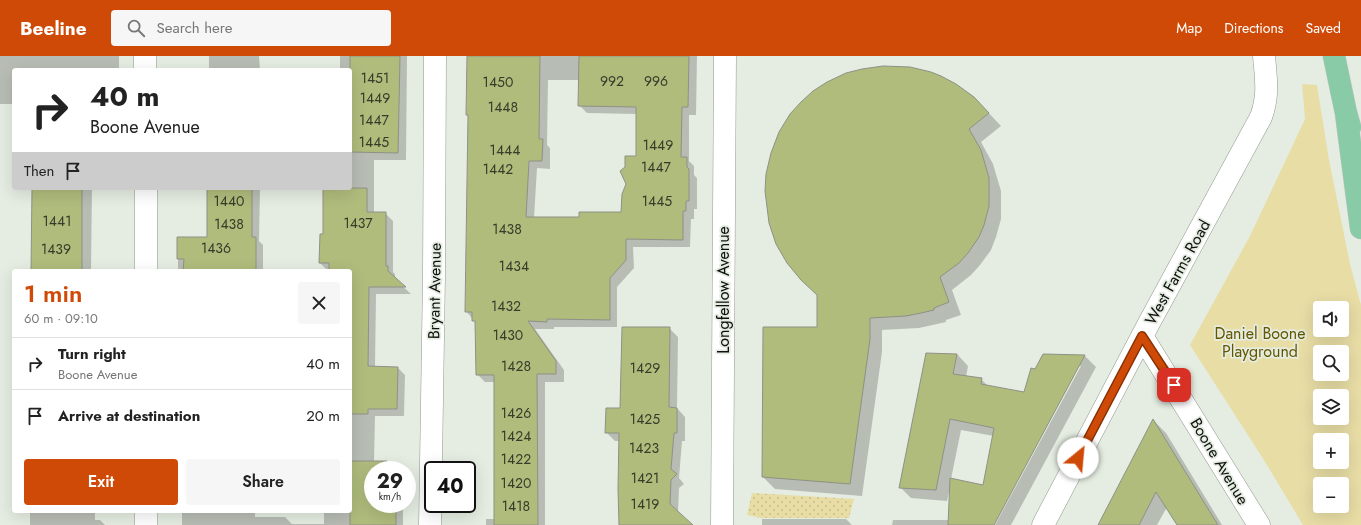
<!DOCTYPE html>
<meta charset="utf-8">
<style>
:root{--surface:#fff;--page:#f6f6f6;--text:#222;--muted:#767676;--line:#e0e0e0;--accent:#cf4a06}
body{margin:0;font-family:Jost,sans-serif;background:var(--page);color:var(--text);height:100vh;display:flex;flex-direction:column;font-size:15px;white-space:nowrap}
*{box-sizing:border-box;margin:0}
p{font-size:13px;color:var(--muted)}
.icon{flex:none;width:22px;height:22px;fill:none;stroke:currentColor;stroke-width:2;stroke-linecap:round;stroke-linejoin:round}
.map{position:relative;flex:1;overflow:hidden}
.details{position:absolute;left:12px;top:213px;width:340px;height:244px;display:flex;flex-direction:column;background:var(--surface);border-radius:4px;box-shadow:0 4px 16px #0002}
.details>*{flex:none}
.top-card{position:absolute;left:12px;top:12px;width:340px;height:122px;border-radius:4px;box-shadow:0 4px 16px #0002;background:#fff;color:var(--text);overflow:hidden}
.controls{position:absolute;left:1313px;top:245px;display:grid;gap:8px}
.controls a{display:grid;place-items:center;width:36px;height:36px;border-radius:4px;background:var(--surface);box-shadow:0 4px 16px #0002;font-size:20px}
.speed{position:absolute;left:364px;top:405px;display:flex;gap:8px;font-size:20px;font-weight:700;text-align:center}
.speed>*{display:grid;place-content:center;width:52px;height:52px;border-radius:50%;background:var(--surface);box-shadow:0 4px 16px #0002;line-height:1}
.speed small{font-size:10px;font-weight:400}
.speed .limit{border:2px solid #111;border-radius:6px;background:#fff;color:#111}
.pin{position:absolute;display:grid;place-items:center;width:34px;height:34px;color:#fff;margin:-17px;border-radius:8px;box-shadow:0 2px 6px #0006}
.me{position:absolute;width:44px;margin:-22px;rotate:28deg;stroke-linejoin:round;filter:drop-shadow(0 0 3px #0008)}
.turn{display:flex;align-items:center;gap:14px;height:84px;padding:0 12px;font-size:18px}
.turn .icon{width:52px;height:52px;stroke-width:2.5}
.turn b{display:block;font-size:28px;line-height:34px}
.then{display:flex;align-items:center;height:38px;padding:0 12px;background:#0003;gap:8px;font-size:15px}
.round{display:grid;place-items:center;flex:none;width:42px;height:42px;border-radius:4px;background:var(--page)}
.head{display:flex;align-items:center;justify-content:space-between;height:68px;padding:0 12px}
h1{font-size:24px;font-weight:600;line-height:30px;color:var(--accent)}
.primary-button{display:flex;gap:8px;margin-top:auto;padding:8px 12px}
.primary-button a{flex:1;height:46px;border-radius:4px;background:var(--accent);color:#fff;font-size:16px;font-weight:600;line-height:46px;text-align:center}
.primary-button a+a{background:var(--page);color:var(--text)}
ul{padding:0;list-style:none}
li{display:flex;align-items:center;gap:12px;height:52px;padding:0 12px;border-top:1px solid var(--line)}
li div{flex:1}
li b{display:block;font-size:15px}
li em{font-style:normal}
header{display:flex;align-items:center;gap:24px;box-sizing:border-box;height:56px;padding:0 20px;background:var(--accent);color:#fff}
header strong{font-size:19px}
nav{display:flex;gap:22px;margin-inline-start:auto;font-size:14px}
.search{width:280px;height:36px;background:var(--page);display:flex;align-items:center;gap:10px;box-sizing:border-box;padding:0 14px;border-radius:4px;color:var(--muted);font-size:15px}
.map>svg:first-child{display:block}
.green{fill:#e8dda5;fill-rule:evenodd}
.garden{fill:url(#garden-dots)}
.shadow{fill:#0003;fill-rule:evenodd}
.building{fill:#afbc7c;stroke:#8e9186}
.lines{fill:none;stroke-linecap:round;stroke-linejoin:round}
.minor-casing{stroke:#92998f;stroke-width:23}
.major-casing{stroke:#cacbca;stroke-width:23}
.minor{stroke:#fff;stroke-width:22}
.major{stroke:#89caa7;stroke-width:22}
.route-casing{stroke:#873004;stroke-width:10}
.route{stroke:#cf4a06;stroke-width:7}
.labels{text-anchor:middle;stroke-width:3.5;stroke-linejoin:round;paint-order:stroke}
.number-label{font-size:14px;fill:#373c2a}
.street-label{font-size:16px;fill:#0f110e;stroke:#e5ede2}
.park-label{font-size:16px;fill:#645600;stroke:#e5ede2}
</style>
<header>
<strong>Beeline</strong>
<div class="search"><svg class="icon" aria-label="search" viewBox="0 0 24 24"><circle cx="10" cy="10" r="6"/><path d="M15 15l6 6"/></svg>Search here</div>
<nav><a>Map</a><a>Directions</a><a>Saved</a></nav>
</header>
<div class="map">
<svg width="1361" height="469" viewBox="0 0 1361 469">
<defs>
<pattern id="garden-dots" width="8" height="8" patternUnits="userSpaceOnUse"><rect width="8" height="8" fill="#e8dda5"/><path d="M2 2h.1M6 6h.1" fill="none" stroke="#c6bd8d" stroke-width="1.8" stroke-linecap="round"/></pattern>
</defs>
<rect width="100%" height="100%" fill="#e5ede2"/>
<!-- green -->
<path class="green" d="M1302,28L1317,29L1329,104L1350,208L1361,249V469H1303L1262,401L1190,289L1250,180L1305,63ZM1320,252H1342V274H1320ZM1320,296H1342V318H1320ZM1320,340H1342V362H1320ZM1320,384H1342V406H1320ZM1320,428H1342V450H1320Z"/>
<!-- garden -->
<path class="garden" d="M752,437L854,443L849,462H761L747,459Z"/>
<!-- shadow -->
<path class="shadow" d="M0,0H119V14H14V48H0Z
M209,0H259L260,14H209Z
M340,0H407L406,104H374V157H385L393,165V216L395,218V223L411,238H376L375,311L398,312L405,319L404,360H375L374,406H387L395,414H373V448H403V469H182V455H255V461H285L292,468H324V455H350V215H326V213L320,207L324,179V132H350V14H340Z
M468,0H697L696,59H689V105L694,110V119L697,122V153H694V163H691L690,191H633L634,212L617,231V271H554V273H535L564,314V326H545V469H486V463H495V326H485L477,318L476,267L466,255L469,61L467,59ZM548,24H579V49L587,57L637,58V101L626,111L627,128L622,157L580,162H534L537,112L550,113V92L547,89Z
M986,54L1001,70L981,86L993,108L1001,135V163L996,181L991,194L980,209L971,219L952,234L961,259L946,264V266L919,272L882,274V296L862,440L775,433L763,421L818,272V240L767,118Z
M32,132H92L91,215H32Z
M208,132H260L259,185L263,189V215H178V182H208Z
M669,272L678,281L677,352L685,361V385H682L679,422L684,428L679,432L678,457L691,469H620V385H615L606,376Z
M957,298L968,310L966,321L981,323L988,330L1024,338L1043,299L1085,300L1096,311L1011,469H995L1081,310H1078L993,469H892L893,464H949L950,436H949L947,445L911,442L900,431ZM961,374L994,380L984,430L951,423Z
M1154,365L1166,377L1222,469H1178L1167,451L1157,469H1099Z
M30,455H95V464H100L105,469H30Z
M762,463H846L852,469H762Z"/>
<!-- building -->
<path class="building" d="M350,0H400L398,97L350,96Z
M467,0H540L539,83H543L542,105H529L526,161H579V156H621L622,138L626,128L620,115L625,111V100H636V51L578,50L579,0H689L688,51H682L681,101H687V111L689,113V145H686V155H683V184L626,183V204L610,222V264L547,263V266L528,265L556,305V318H537L538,469H494V319H476L475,265H472V256H465L468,59H466Z
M883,10L910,11L931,16L941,20L956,28L974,41L989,57L969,73L981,94L989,122V150L984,169L979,181L968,197L959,207L940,221L949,246L934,252V254L921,257L906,260L870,262V283L850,428L762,421L763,271H817V239L801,224L787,207L776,188L769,167L765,135L766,118L771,97L779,76L790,58L801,46L813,35L827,26L846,17L862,13Z
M32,132H82V215H31Z
M207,132H252V181H256V215H183L184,203H177V181H207Z
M323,132H367V156H386V210H388V215L406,231H369L368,310L398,311L397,353H368V358H350V215H329V207H319L320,178H323Z
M622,271H670L669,351L677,352V377H674L671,413L677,418L671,424L670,448L693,469H619L618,433L619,377H605L606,352H620Z
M926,297L957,298L953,318L982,322L981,328L1024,336L1031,312L1035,313L1043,298L1085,299L994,469H948L950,422L983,429L994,372L950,363L936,434L899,432Z
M1153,363L1210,456L1218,469H1177L1156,436L1139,469H1098Z
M350,405H387V414H373V448H396V469H350Z"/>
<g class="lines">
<defs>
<path id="minor" d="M145,0V14
M146,132V215
M1142,280L1259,469
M146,455V469
M430,469L434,220L435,0
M722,469L725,0
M1043,469L1149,267L1261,61C1269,39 1266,23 1264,0"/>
<path id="major" d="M1334,0L1346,57L1350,71
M1346,57L1361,172"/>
</defs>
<!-- minor casing -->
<use href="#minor" class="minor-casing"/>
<!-- major casing -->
<use href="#major" class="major-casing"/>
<!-- minor -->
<use href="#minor" class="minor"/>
<!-- major -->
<use href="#major" class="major"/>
</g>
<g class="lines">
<defs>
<path id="route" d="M1078,402L1142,280L1174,329"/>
</defs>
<!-- route casing -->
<use href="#route" class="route-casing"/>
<!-- route -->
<use href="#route" class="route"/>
</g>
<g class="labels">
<!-- number labels -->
<g class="number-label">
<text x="375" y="27">1451</text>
<text x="612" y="30">992</text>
<text x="656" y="30">996</text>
<text x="498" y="31">1450</text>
<text x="375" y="47">1449</text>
<text x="503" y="56">1448</text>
<text x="374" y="69">1447</text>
<text x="374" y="91">1445</text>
<text x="658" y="94">1449</text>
<text x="505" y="99">1444</text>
<text x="656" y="116">1447</text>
<text x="498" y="118">1442</text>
<text x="229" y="150">1440</text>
<text x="657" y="150">1445</text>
<text x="57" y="170">1441</text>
<text x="358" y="172">1437</text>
<text x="229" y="173">1438</text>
<text x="507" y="178">1438</text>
<text x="216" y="197">1436</text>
<text x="56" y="198">1439</text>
<text x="514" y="215">1434</text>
<text x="506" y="255">1432</text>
<text x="508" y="284">1430</text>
<text x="516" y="315">1428</text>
<text x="645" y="317">1429</text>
<text x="516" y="362">1426</text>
<text x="645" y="368">1425</text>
<text x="516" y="385">1424</text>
<text x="644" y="397">1423</text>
<text x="516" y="408">1422</text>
<text x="645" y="427">1421</text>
<text x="516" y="432">1420</text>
<text x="645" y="453">1419</text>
<text x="516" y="455">1418</text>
</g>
<!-- street labels -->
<g class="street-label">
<text transform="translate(1177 216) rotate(-61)" y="6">West Farms Road</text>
<text transform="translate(723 234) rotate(-90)" y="6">Longfellow Avenue</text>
<text transform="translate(434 235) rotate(-89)" y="6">Bryant Avenue</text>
<text transform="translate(1220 405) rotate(59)" y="6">Boone Avenue</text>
</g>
<!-- park labels -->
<g class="park-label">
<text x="1260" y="283">Daniel Boone<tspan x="1260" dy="18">Playground</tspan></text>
</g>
</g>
</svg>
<div class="controls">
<a><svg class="icon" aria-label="sound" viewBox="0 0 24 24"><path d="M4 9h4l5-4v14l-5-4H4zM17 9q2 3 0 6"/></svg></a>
<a><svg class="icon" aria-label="search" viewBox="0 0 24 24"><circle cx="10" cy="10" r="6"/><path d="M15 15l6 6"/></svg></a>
<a><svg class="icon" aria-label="layers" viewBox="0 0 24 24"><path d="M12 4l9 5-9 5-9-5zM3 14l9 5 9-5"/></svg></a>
<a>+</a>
<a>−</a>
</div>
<div class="speed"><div>29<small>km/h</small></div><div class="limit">40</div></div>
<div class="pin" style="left:1174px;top:329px;background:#d93025"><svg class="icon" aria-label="arrive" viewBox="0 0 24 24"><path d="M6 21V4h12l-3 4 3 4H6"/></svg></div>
<svg class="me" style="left:1078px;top:402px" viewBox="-20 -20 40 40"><circle r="19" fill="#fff"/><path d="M0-13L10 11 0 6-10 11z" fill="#cf4a06"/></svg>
<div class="top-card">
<div class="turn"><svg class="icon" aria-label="right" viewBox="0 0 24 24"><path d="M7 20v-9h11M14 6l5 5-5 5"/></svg><div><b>40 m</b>Boone Avenue</div></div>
<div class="then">Then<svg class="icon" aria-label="arrive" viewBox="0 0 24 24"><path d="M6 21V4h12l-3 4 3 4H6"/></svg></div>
</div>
<section class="details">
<div class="head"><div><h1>1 min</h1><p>60 m · 09:10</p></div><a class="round"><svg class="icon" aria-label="close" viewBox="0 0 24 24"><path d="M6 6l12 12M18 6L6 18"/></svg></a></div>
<ul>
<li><svg class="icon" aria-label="right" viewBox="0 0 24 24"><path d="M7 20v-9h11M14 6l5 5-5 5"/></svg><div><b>Turn right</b><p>Boone Avenue</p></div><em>40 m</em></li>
<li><svg class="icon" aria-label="arrive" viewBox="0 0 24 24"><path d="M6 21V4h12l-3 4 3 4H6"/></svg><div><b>Arrive at destination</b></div><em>20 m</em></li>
</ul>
<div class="primary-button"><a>Exit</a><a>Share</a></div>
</section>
</div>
